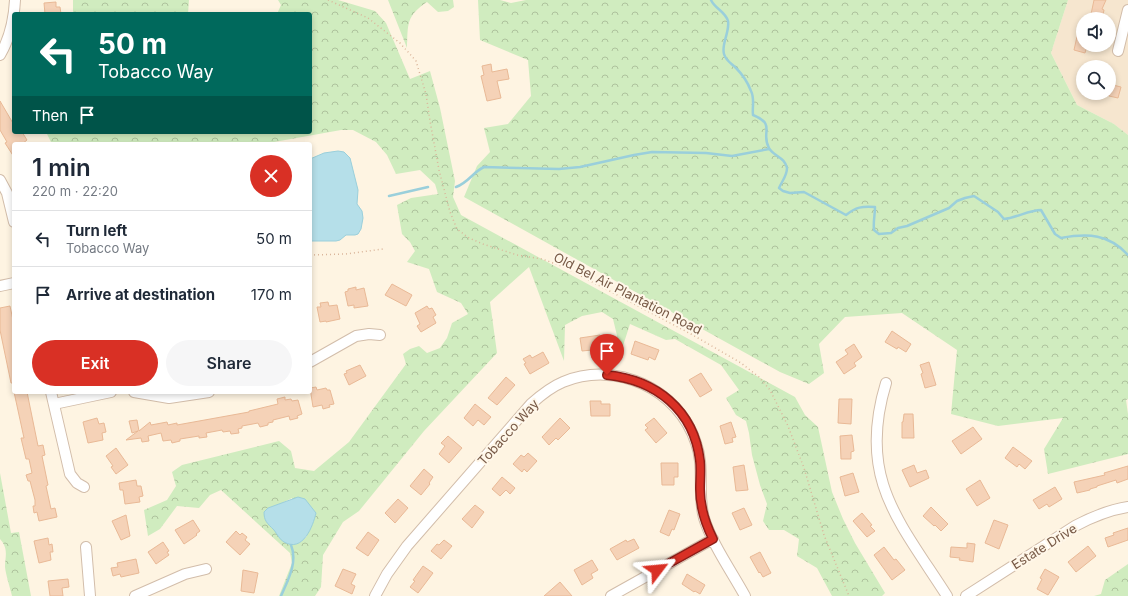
<!DOCTYPE html>
<meta charset="utf-8">
<style>
:root{--surface:#fff;--page:#f6f6f7;--text:#1f2937;--muted:#747a83;--line:#e0e1e3;--accent:#d93025}
body{margin:0;font-family:Inter,sans-serif;background:var(--page);color:var(--text);height:100vh;display:flex;flex-direction:column;font-size:15px;white-space:nowrap}
*{box-sizing:border-box;margin:0}
p{font-size:13px;color:var(--muted)}
.icon{flex:none;width:22px;height:22px;fill:none;stroke:currentColor;stroke-width:2;stroke-linecap:round;stroke-linejoin:round}
.map{position:relative;flex:1;overflow:hidden}
.panel{position:absolute;left:12px;top:142px;width:300px;height:252px;display:flex;flex-direction:column;background:var(--surface);border-radius:4px;box-shadow:0 2px 6px #0003}
.panel>*{flex:none}
.guide{position:absolute;left:12px;top:12px;width:300px;height:122px;border-radius:4px;box-shadow:0 2px 6px #0003;background:#00695c;color:#fff;overflow:hidden}
.fabs{position:absolute;left:1076px;top:12px;display:grid;gap:8px}
.fabs a{display:grid;place-items:center;width:40px;height:40px;border-radius:50%;background:var(--surface);box-shadow:0 2px 6px #0003;font-size:20px}
.pin{position:absolute;display:grid;place-items:center;width:34px;height:34px;color:#fff;margin:-41px -17px;border-radius:50% 50% 50% 0;rotate:-45deg;box-shadow:0 0 4px #0007}
.pin .icon{rotate:45deg}
.me{position:absolute;width:44px;margin:-22px;rotate:61deg;stroke-linejoin:round;filter:drop-shadow(0 0 3px #0008)}
.turn{display:flex;align-items:center;gap:14px;height:84px;padding:0 20px;font-size:18px}
.turn .icon{width:52px;height:52px;stroke-width:2.5}
.turn b{display:block;font-size:28px;line-height:34px}
.then{display:flex;align-items:center;height:38px;padding:0 20px;background:#0003;gap:8px;font-size:15px}
.round{display:grid;place-items:center;flex:none;width:42px;height:42px;border-radius:21px;background:var(--page)}
.head{display:flex;align-items:center;justify-content:space-between;height:68px;padding:0 20px}
h1{font-size:24px;font-weight:600;line-height:30px}
.action{display:flex;gap:8px;margin-top:auto;padding:8px 20px}
.action a{flex:1;height:46px;border-radius:24px;background:var(--accent);color:#fff;font-size:16px;font-weight:600;line-height:46px;text-align:center}
.action a+a{background:var(--page);color:var(--text)}
ul{padding:0;list-style:none}
li{display:flex;align-items:center;gap:12px;height:56px;padding:0 20px;border-top:1px solid var(--line)}
li div{flex:1}
li b{display:block;font-size:15px}
li em{font-style:normal}
.map>svg:first-child{display:block}
.residential{fill:#f6e6cf;fill-rule:evenodd}
.forest{fill:url(#forest-crowns);fill-rule:evenodd}
.water{fill:#b5dfe9;stroke:#9acfdb}
.lines{fill:none;stroke-linecap:round;stroke-linejoin:round}
.stream{stroke:#9acfdb;stroke-width:2.5}
.building{fill:#f5d2b7;stroke:#e9b996}
.minor-casing{stroke:#d2bdaa;stroke-width:12}
.path{stroke:#dab59a;stroke-width:1.5;stroke-dasharray:1 3;stroke-linecap:butt}
.minor{stroke:#fff;stroke-width:10}
.route-casing{stroke:#8d1f18;stroke-width:10}
.route{stroke:#d93025;stroke-width:7}
.labels{text-anchor:middle;stroke-width:4;stroke-linejoin:round;paint-order:stroke}
.street-label{font-size:13px;fill:#775946;stroke:#fff7e9}
</style>
<div class="map">
<svg width="1128" height="596" viewBox="0 0 1128 596">
<defs>
<pattern id="forest-crowns" width="20" height="18" patternUnits="userSpaceOnUse"><rect width="20" height="18" fill="#d0ecbf"/><path d="M2 6a3 3 0 1 1 6 0M12 15a3 3 0 1 1 6 0" fill="none" stroke="#aec29d"/></pattern>
</defs>
<rect width="100%" height="100%" fill="#fef4e2"/>
<!-- residential -->
<path class="residential" d="M1068,0H1128V135L1114,124L1077,105L1051,53ZM1083,19H1109V45H1083ZM1083,67H1109V93H1083Z"/>
<!-- forest -->
<path class="forest" d="M73,0H189L188,14H73Z
M278,0H338L375,11L386,23L410,79L430,71L440,108L455,181L453,197L461,215L795,397L805,415L818,427L832,492L843,519L855,543L885,593L882,596H832L817,568L797,556L799,539L784,530H769L763,521L767,504L760,485L752,455L749,433L746,421L736,415L726,398L739,390L721,365L675,339L666,340L630,324L621,352L613,319L602,312L582,316L565,325L564,361L529,267L490,302L497,353L424,431L359,511L343,522L323,555L321,587L315,596H279L292,563L290,553L221,490L210,495L199,508L177,506L160,529L148,536L144,510L167,500L176,486L172,472L182,465L279,441L291,451L295,468L314,471L349,442L406,364L403,354L410,349L419,346L427,353L440,348L447,338L452,323L468,314L461,303L437,292L429,269L407,262L415,251L410,242L402,234L397,205L411,198L438,194L435,184L420,170L396,174L387,155L376,142L353,130H341L263,144H52L46,132H310V14H277L281,5ZM292,498L307,536C299,546 295,543 284,542L277,534L268,508L280,504Z
M388,0H453L454,7L448,11L438,12L427,2C406,16 408,24 407,48Z
M478,0H500L511,3L526,0H1068L1051,53L1077,105L1114,124L1128,135V399L1126,400L1128,414V454L1048,474L1044,449L1063,418L998,426L951,414L957,350L902,313L845,317L819,344L824,373L809,384L780,372L464,197L477,166L490,152L484,128L508,124L531,96L528,60L480,40Z
M0,473L11,533L19,532L31,596H12C10,587 6,576 5,567C5,556 9,549 0,539Z
M1128,564V596H1094L1101,594L1105,580Z"/>
<!-- water -->
<path class="water" d="M338,151L344,152L350,158L358,190L357,204L362,211L363,218L361,229L358,234L355,235H346L340,240L336,241H310V159L324,153Z
M298,497L305,499L316,513C313,526 303,553 284,542C280,540 277,534 274,530C267,523 264,521 264,512L268,508Z"/>
<g class="lines">
<!-- stream -->
<path class="stream" d="M711,0C715,9 725,11 728,21C730,32 721,44 724,54C726,61 731,63 736,68C742,74 748,83 751,91C755,99 752,107 753,115C777,125 760,132 769,148C773,156 785,157 787,168C787,176 782,181 779,188L783,191L790,193L804,192L846,215C856,207 862,206 875,207C875,215 873,222 874,230L879,234L891,233L898,228L907,226L949,208L957,201L965,198L974,196L998,212L1004,219C1016,218 1029,210 1041,210L1055,234L1061,238C1088,233 1109,234 1128,255
M456,187C468,183 473,172 484,167L559,169L580,167L634,155L652,152L706,153L732,156L769,149
M389,196L428,187
M281,596C288,580 298,562 291,545"/>
</g>
<!-- building -->
<path class="building" d="M1094,0H1106L1102,9L1104,10L1102,19H1090Z
M56,2V7H60L61,14H45L44,3Z
M1080,23H1083V45H1087L1085,53L1074,50Z
M491,64L492,72L507,69L509,79L497,81L501,98L487,101L481,76L484,75L482,66Z
M1109,84L1121,87L1118,98L1109,96Z
M0,101L14,125V132H22L27,140L22,144H14V157L5,143L7,142L0,130Z
M392,284L412,295L406,306L385,295Z
M356,287V290L364,288L368,306L354,308V305L348,306L345,292L348,291V289Z
M328,302L329,306L337,305L340,319L326,322V321L320,322L317,307H321L320,303Z
M10,306L14,325V383H11L0,330V308Z
M427,306L429,309L432,308L436,315L433,317L436,323L421,332L417,326L420,324L415,313Z
M892,331L911,344L906,352L898,347L897,349L885,342Z
M600,335L602,349L582,351L580,338Z
M635,341L659,350L655,360L649,357L648,360L631,354Z
M854,344L862,357L854,363L856,366L844,374L836,362L848,354L845,350Z
M543,352L549,363L530,374L524,364L526,363L523,359L530,355L532,358Z
M929,362L936,385L925,388L921,374L923,373L920,365Z
M360,365L366,376L349,385L344,374L347,373L346,371Z
M701,373L712,390L700,397L689,380Z
M506,377L515,385L497,405L488,398Z
M316,387L317,390L326,388L327,390H330L334,404L329,405L330,407L323,409L322,405L313,407L310,388Z
M14,392H27L38,446L43,445L45,455L42,456L48,485L46,486L51,509L55,508L57,517L39,521L37,512L34,513L33,506H35V500L30,481H28L26,475L32,473L29,459H26L21,438H24Z
M285,397V400L291,399L292,401L298,400L302,414L297,416L298,418L290,420L289,416L273,420V422L268,423V425L260,427L258,423L242,426V428L238,429L239,433L231,434L230,431L223,432L222,430L206,433L207,437L199,438V436L180,439V441L172,443L171,440L163,441L161,433L148,436L149,441L142,442L141,438L126,440L138,431L132,433L129,421L137,420L139,431L150,422L151,425L167,422L168,425L177,423V425L249,412V411L278,404L277,399Z
M839,399H852L851,424L838,423Z
M590,401H601V404H610V416H591Z
M475,404L491,417L484,425L478,420L473,426L464,418Z
M904,414H913L914,438H902V422H903Z
M97,418L99,424L104,423L106,432L102,433L103,440L88,443L83,422Z
M560,418L570,428L558,440L556,438L549,445L542,437Z
M654,418L667,433L656,443L645,430L648,428L645,425Z
M731,422L736,437L732,438L733,442L725,444L720,426Z
M973,427L982,439L961,454L952,441Z
M852,435L854,451L851,452V459H841L840,436Z
M448,436L462,448L449,463L439,454L445,446L441,443Z
M1013,447L1032,461L1025,469L1019,464L1017,467L1005,458Z
M116,448L128,465L116,474L111,467L113,466L106,456Z
M528,453L537,461L527,472L524,469L522,472L513,464L521,455L524,457Z
M661,463H678V477H674V485H662Z
M744,465L748,490L736,491L733,467Z
M914,465L917,473L926,470L929,478L910,487L902,470Z
M1128,466V479L1117,483L1116,480L1097,486V487L1090,489V490L1077,493L1074,482L1105,475L1104,473Z
M424,469L433,477L429,483L430,484L421,495L410,486Z
M853,473L859,492L845,496L840,477Z
M502,477L515,488L510,494L506,490L500,496L492,489Z
M136,480L137,486H141L143,496L139,497L140,502L125,504L123,490H120L119,483Z
M980,480L990,498L977,506L966,489Z
M1055,487L1062,499L1049,507L1047,504L1039,509L1033,500Z
M398,499L408,508L395,523L385,513Z
M475,505L484,512L472,528L462,519Z
M931,507L948,524L941,531L935,525L934,526L923,516Z
M744,508L752,525L740,530L732,513Z
M669,510L680,514L674,530L672,529L669,536L660,532Z
M862,513L872,525L870,526L875,531L867,537L853,521Z
M126,515L130,536L121,540L112,521Z
M193,520L200,531L196,534L197,535L193,538L184,544L175,530Z
M994,520L1008,525L999,549L985,543Z
M1128,528V540L1108,547L1105,538L1114,535L1113,533Z
M236,531L240,535L242,533L247,537L245,540L250,544L240,555L226,542Z
M368,532L379,540L368,556L356,548Z
M48,538L49,545L52,544L53,552H50L51,560L39,563L34,541Z
M634,539L639,548L617,560L610,549L626,540L627,542Z
M444,540L452,546L441,559L431,551L437,544L439,545Z
M163,542L169,551L167,552L169,555L156,564L148,552Z
M967,543L975,544L973,562L959,560L960,558L950,557L951,547L967,548Z
M1088,546L1096,556L1076,572L1068,562Z
M884,547L894,560L896,559L905,570L892,580L874,555Z
M760,552L771,573L763,577L760,572L759,573L750,557Z
M136,559L139,573L121,577L120,574L113,576L111,568L118,567L117,563Z
M592,560L598,570L591,574L593,578L582,585L574,570Z
M423,566L433,573L418,593L410,587L415,581L413,580Z
M343,569L356,574L351,584L355,586L352,594L335,586Z
M1045,569L1059,577L1048,595L1037,589L1042,579L1040,578Z
M243,570L258,573L254,593L241,591Z
M687,574L705,585L700,594L695,591L694,592L682,584Z
M68,579L69,587L62,588L63,596H50L48,581Z
M560,582L572,596H544Z"/>
<g class="lines">
<defs>
<path id="minor" d="M1118,51L1128,10
M0,55C10,38 14,19 15,0
M0,180L7,193L14,222
M0,286L14,283
M310,362L356,336L369,334L380,335
M886,383C857,478 899,521 947,596
M51,392L70,474L77,483L84,487
M134,392L169,398L209,392
M54,404L111,392
M86,547L90,596
M135,596L185,574L206,569
M375,596L387,574L407,546L531,404C541,395 551,387 563,382C616,360 679,389 696,443C705,467 697,493 704,518C712,544 732,572 745,596
M611,596L713,539
M966,596L1075,526C1092,517 1109,510 1128,507"/>
</defs>
<!-- minor casing -->
<use href="#minor" class="minor-casing"/>
<!-- path -->
<path class="path" d="M328,0L368,18L400,43L416,61L426,94L430,121L439,170L450,212L457,229L469,238L483,244L517,255L542,259L564,267L691,334L741,363L759,377L770,390L788,426L804,468L824,535L849,596
M310,255L346,254L383,249"/>
<!-- minor -->
<use href="#minor" class="minor"/>
</g>
<g class="lines">
<defs>
<path id="route" d="M607,375C656,380 694,410 700,461C701,470 700,479 700,489C700,506 705,523 713,539L657,570"/>
</defs>
<!-- route casing -->
<use href="#route" class="route-casing"/>
<!-- route -->
<use href="#route" class="route"/>
</g>
<g class="labels">
<!-- street labels -->
<g class="street-label">
<text transform="translate(628 293) rotate(27)" y="5">Old Bel Air Plantation Road</text>
<text transform="translate(508 432) rotate(-48)" y="5">Tobacco Way</text>
<text transform="translate(1044 546) rotate(-32)" y="5">Estate Drive</text>
</g>
</g>
</svg>
<div class="fabs">
<a><svg class="icon" aria-label="sound" viewBox="0 0 24 24"><path d="M4 9h4l5-4v14l-5-4H4zM17 9q2 3 0 6"/></svg></a>
<a><svg class="icon" aria-label="search" viewBox="0 0 24 24"><circle cx="10" cy="10" r="6"/><path d="M15 15l6 6"/></svg></a>
</div>
<div class="pin" style="left:607px;top:375px;background:#d93025"><svg class="icon" aria-label="arrive" viewBox="0 0 24 24"><path d="M6 21V4h12l-3 4 3 4H6"/></svg></div>
<svg class="me" style="left:657px;top:570px" viewBox="-20 -20 40 40"><path d="M0-17L14 15 0 8-14 15z" fill="#d93025" stroke="#fff" stroke-width="4"/></svg>
<div class="guide">
<div class="turn"><svg class="icon" aria-label="left" viewBox="0 0 24 24"><path d="M17 20v-9H6M10 6l-5 5 5 5"/></svg><div><b>50 m</b>Tobacco Way</div></div>
<div class="then">Then<svg class="icon" aria-label="arrive" viewBox="0 0 24 24"><path d="M6 21V4h12l-3 4 3 4H6"/></svg></div>
</div>
<section class="panel">
<div class="head"><div><h1>1 min</h1><p>220 m · 22:20</p></div><a class="round" style="background:#d93025;color:#fff"><svg class="icon" aria-label="close" viewBox="0 0 24 24"><path d="M6 6l12 12M18 6L6 18"/></svg></a></div>
<ul>
<li><svg class="icon" aria-label="left" viewBox="0 0 24 24"><path d="M17 20v-9H6M10 6l-5 5 5 5"/></svg><div><b>Turn left</b><p>Tobacco Way</p></div><em>50 m</em></li>
<li><svg class="icon" aria-label="arrive" viewBox="0 0 24 24"><path d="M6 21V4h12l-3 4 3 4H6"/></svg><div><b>Arrive at destination</b></div><em>170 m</em></li>
</ul>
<div class="action"><a>Exit</a><a>Share</a></div>
</section>
</div>
